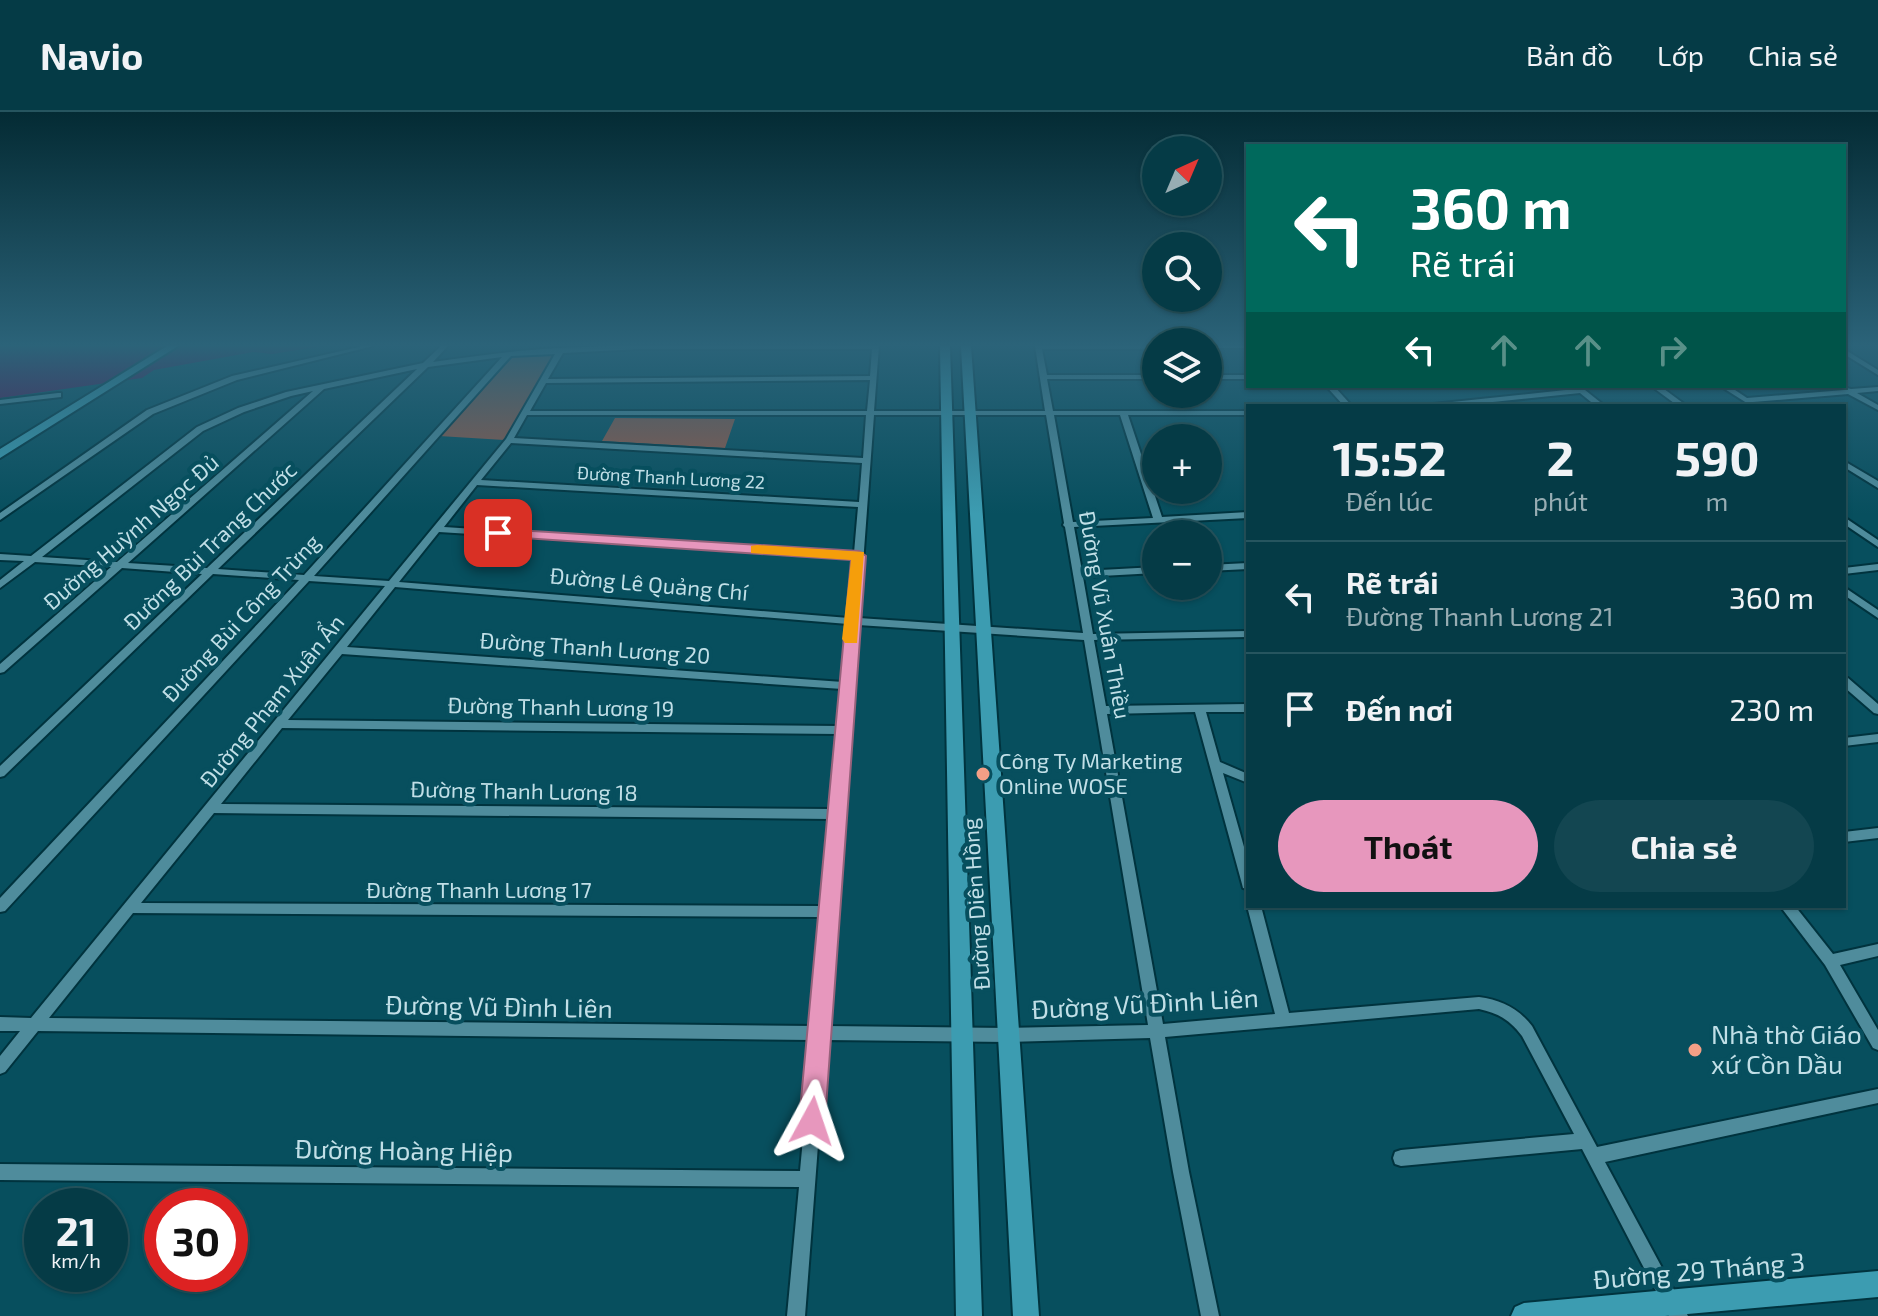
<!DOCTYPE html>
<html lang="vi">
<meta charset="utf-8">
<style>
:root{--surface:#053b46;--page:#134651;--text:#f1f3f6;--muted:#97adb3;--line:#26555f;--accent:#e797bd}
body{margin:0;font-family:"Exo 2",sans-serif;background:var(--page);color:var(--text);height:100vh;display:flex;flex-direction:column;font-size:30px;white-space:nowrap}
*{box-sizing:border-box;margin:0}
p{font-size:26px;color:var(--muted)}
.icon{flex:none;width:44px;height:44px;fill:none;stroke:currentColor;stroke-width:2;stroke-linecap:round;stroke-linejoin:round}
.map{position:relative;flex:1;overflow:hidden}
.sheet{position:absolute;left:1246px;top:292px;width:600px;height:504px;display:flex;flex-direction:column;background:var(--surface);border-radius:0px;box-shadow:0 2px 6px #0004,0 0 0 2px var(--line)}
.sheet>*{flex:none}
.top-card{position:absolute;left:1246px;top:32px;width:600px;height:244px;border-radius:0px;box-shadow:0 2px 6px #0004,0 0 0 2px var(--line);background:#00695c;color:#fff;overflow:hidden}
.needle{width:52px;rotate:44deg}
.controls{position:absolute;left:1142px;top:24px;display:grid;gap:16px}
.controls a{display:grid;place-items:center;width:80px;height:80px;border-radius:50%;background:var(--surface);box-shadow:0 2px 6px #0004,0 0 0 2px var(--line);font-size:40px}
.speed{position:absolute;left:24px;top:1076px;display:flex;gap:16px;font-size:40px;font-weight:700;text-align:center}
.speed>*{display:grid;place-content:center;width:104px;height:104px;border-radius:50%;background:var(--surface);box-shadow:0 2px 6px #0004,0 0 0 2px var(--line);line-height:1}
.speed small{font-size:20px;font-weight:400}
.speed .limit{border:12px solid #d22;background:#fff;color:#111}
.pin{position:absolute;display:grid;place-items:center;width:68px;height:68px;color:#fff;margin:-34px;border-radius:16px;box-shadow:0 4px 12px #0006}
.me{position:absolute;width:88px;margin:-44px;rotate:5deg;stroke-linejoin:round;filter:drop-shadow(0 0 6px #0008)}
.turn{display:flex;align-items:center;gap:28px;height:168px;padding:0 32px;font-size:36px}
.turn .icon{width:104px;height:104px;stroke-width:2.5}
.turn b{display:block;font-size:56px;line-height:68px}
.lanes{display:flex;align-items:center;height:76px;padding:0 32px;background:#0003;justify-content:center;gap:40px;direction:ltr}
.lanes .off{opacity:.35}
.eta{display:flex;justify-content:space-evenly;align-items:center;height:136px;text-align:center}
.eta b{font-size:48px;font-weight:700;line-height:56px}
.action{display:flex;gap:16px;margin-top:auto;padding:16px 32px}
.action a{flex:1;height:92px;border-radius:48px;background:var(--accent);color:#111;font-size:32px;font-weight:700;line-height:92px;text-align:center}
.action a+a{background:var(--page);color:var(--text)}
ul{padding:0;list-style:none}
li{display:flex;align-items:center;gap:24px;height:112px;padding:0 32px;border-top:2px solid var(--line)}
li div{flex:1}
li b{display:block;font-size:30px}
li em{font-style:normal}
header{display:flex;align-items:center;gap:48px;box-sizing:border-box;height:112px;padding:0 40px;background:var(--surface);border-bottom:2px solid var(--line)}
header strong{font-size:38px}
nav{display:flex;gap:44px;margin-inline-start:auto;font-size:28px}
.map>svg:first-child{display:block}
.green{fill:#965846}
.water{fill:#5b0b4d}
.lines{fill:none;stroke-linecap:round;stroke-linejoin:round}
.street-casing{stroke:#00333e;stroke-width:4}
.secondary-casing{stroke:#00333e;stroke-width:4}
.street{fill:#4f8c9c;fill-rule:evenodd}
.secondary{fill:#3c9cb1;fill-rule:evenodd}
.route{fill:#e797bd;stroke:#96627b;stroke-width:2}
.slow{fill:#f59e0b}
.poi-dot{fill:#f39f86;stroke:#074f5e;stroke-width:3}
.labels{text-anchor:middle;stroke-width:8;stroke-linejoin:round;paint-order:stroke}
.far-street-label{font-size:18px;fill:#c1dfe7;stroke:#074f5e}
.street-label{font-size:22px;fill:#c1dfe7;stroke:#074f5e}
.poi-label{font-size:22px;fill:#c1dfe7;stroke:#074f5e;text-anchor:start}
.near-street-label{font-size:26px;fill:#c1dfe7;stroke:#074f5e}
.near-poi-label{font-size:26px;fill:#c1dfe7;stroke:#074f5e;text-anchor:start}
</style>
<header>
<strong>Navio</strong>
<nav><a>Bản đồ</a><a>Lớp</a><a>Chia sẻ</a></nav>
</header>
<div class="map">
<svg width="1878" height="1204" viewBox="0 0 1878 1204">
<rect width="100%" height="100%" fill="#074f5e"/>
<!-- green -->
<path class="green" d="M552,242L556,243L504,328L439,324L513,245Z
M615,306L735,307L725,336L602,329Z"/>
<!-- water -->
<path class="water" d="M0,234H323L272,242L253,240L154,258L142,266L0,286Z"/>
<g class="lines">
<defs>
<path id="street" d="M363,234H373L237,268L153,302L0,408V401L147,298L232,264Z
M441,234H448L433,250C475,244 518,238 560,236C666,230 773,234 879,234L874,299H1045L1035,234H1156V237H1042L1047,263H1156V267H1047L1053,299H1248V303H1128L1162,405L1248,400V406L1074,415L1082,459L1156,455V461L1083,465L1093,522L1248,519V525L1094,528L1106,594L1248,592V600H1206L1220,650L1248,662V671L1223,661L1248,749V777L1243,776L1242,772L1195,600L1107,602L1163,912L1275,902L1247,794H1261L1289,901L1479,885C1501,888 1518,896 1532,914L1597,1035L1878,977V991L1605,1050L1688,1204H1669L1582,1037L1401,1054L1395,1052L1393,1046L1395,1040L1401,1038L1574,1022L1522,924C1510,908 1498,901 1479,897L1165,925L1189,1060L1219,1204H1201L1173,1060L1150,926L1008,930L826,928L805,1204H787L799,1075L0,1068V1052L800,1059L812,928L38,919L5,960L0,962V944L20,919H0V905L31,906L385,474L309,469L5,799L0,800V786L299,468L213,462L4,664L0,665V654L202,462L122,456L4,560L0,561V552L111,455L35,450L0,476V468L24,449L0,448V442L31,444L197,315L238,296L286,280L423,251ZM639,237H872L870,264L548,267L563,241ZM555,242L506,327L389,469L314,464L511,244ZM502,245L304,463L218,457L428,255ZM417,257L207,456L128,451L324,277ZM870,268L867,299H530L546,271ZM313,279L117,450L42,445L203,319L244,300L291,284ZM527,303H866L863,346L514,326ZM874,303H1046L1064,411L1063,413L1065,415L1083,521L859,506ZM1054,303H1120L1153,406L1073,410ZM511,331L862,351L859,390L481,368ZM477,373L858,395L854,441L444,415ZM439,420L854,446L849,506L399,470ZM395,475L848,512L843,570L347,535ZM858,513L1084,528L1148,913L1008,916L827,914ZM342,542L842,577L839,614L288,608ZM282,616L838,622L832,697L221,692ZM214,701L831,707L823,794L141,791ZM133,801L822,805L813,914L49,906Z
M1208,234H1248V236H1208Z
M1844,237L1878,258V263L1844,242Z
M1208,263H1248V267H1208Z
M1326,274H1334L1352,294H1344Z
M1571,274H1580L1605,294H1596L1580,281L1455,294H1429L1433,292L1575,277Z
M1651,274H1660L1687,294H1678Z
M1720,274H1729L1747,286L1844,278L1847,276L1851,277L1878,275V279L1857,281L1878,293V298L1848,282L1753,290V293H1750Z
M58,281H61V285L0,292V288Z
M1844,349L1878,369V376L1844,355Z
M1844,405L1878,428V435L1844,412Z
M1248,451V457L1208,459V453Z
M1878,452V458L1844,462V456Z
M1844,475L1878,498V506L1844,483Z
M1844,565L1848,566L1878,592V602L1874,601L1844,575Z
M1878,622V630L1844,634V626Z
M1878,716V726L1844,730V720Z
M1780,794H1795L1833,842L1878,832V844L1840,853L1878,918V938L1873,936L1825,853Z"/>
<path id="secondary" d="M167,234H178L0,346V337Z
M940,234H950L982,1204H956Z
M961,234H971L1039,1204H1013Z
M1878,1159V1185L1665,1204H1511L1515,1195L1524,1191Z"/>
</defs>
<!-- street casing -->
<use href="#street" class="street-casing"/>
<!-- secondary casing -->
<use href="#secondary" class="secondary-casing"/>
<!-- street -->
<use href="#street" class="street"/>
<!-- secondary -->
<use href="#secondary" class="secondary"/>
</g>
<!-- sky -->
<linearGradient id="sky" x2="0" y2="1"><stop stop-color="#042b34"/><stop offset="0.58" stop-color="#2b6379"/><stop offset="1" stop-color="#2b6379" stop-opacity="0"/></linearGradient>
<rect width="1878" height="402" fill="url(#sky)"/>
<!-- route -->
<path class="route" d="M498,417L859,439L866,444L825,1009L821,1018L812,1022L803,1018L799,1009L851,448L493,424V418Z"/>
<!-- slow -->
<path class="slow" d="M757,433L864,440L857,531H845L842,527L851,448L751,441V434Z"/>
<!-- markers -->
<g class="poi-dot">
<circle cx="983" cy="662" r="8"/>
<circle cx="1695" cy="938" r="8"/>
</g>
<g class="labels">
<!-- far-street labels -->
<g class="far-street-label">
<text transform="translate(671 366) rotate(3)" y="6">Đường Thanh Lương 22</text>
</g>
<!-- street labels -->
<g class="street-label">
<text transform="translate(131 420) rotate(-41)" y="8">Đường Huỳnh Ngọc Đủ</text>
<text transform="translate(210 434) rotate(-44)" y="8">Đường Bùi Trang Chước</text>
<text transform="translate(649 472) rotate(5)" y="8">Đường Lê Quảng Chí</text>
<text transform="translate(1105 503) rotate(80)" y="8">Đường Vũ Xuân Thiều</text>
<text transform="translate(241 506) rotate(-47)" y="8">Đường Bùi Công Trừng</text>
<text transform="translate(595 536) rotate(4)" y="8">Đường Thanh Lương 20</text>
<text transform="translate(272 589) rotate(-51)" y="8">Đường Phạm Xuân Ẩn</text>
<text transform="translate(561 595) rotate(1)" y="8">Đường Thanh Lương 19</text>
<text transform="translate(524 679) rotate(1)" y="8">Đường Thanh Lương 18</text>
<text x="479" y="786">Đường Thanh Lương 17</text>
<text transform="translate(976 792) rotate(-94)" y="8">Đường Diên Hồng</text>
</g>
<!-- poi labels -->
<g class="poi-label">
<text x="999" y="657">Công Ty Marketing<tspan x="999" dy="25">Online WOSE</tspan></text>
</g>
<!-- near-street labels -->
<g class="near-street-label">
<text transform="translate(1145 892) rotate(-3)" y="9">Đường Vũ Đình Liên</text>
<text transform="translate(499 895) rotate(1)" y="9">Đường Vũ Đình Liên</text>
<text transform="translate(404 1039) rotate(1)" y="9">Đường Hoàng Hiệp</text>
<text transform="translate(1699 1159) rotate(-5)" y="9">Đường 29 Tháng 3</text>
</g>
<!-- near-poi labels -->
<g class="near-poi-label">
<text x="1711" y="932">Nhà thờ Giáo<tspan x="1711" dy="30">xứ Cồn Dầu</tspan></text>
</g>
</g>
</svg>
<div class="controls">
<a><svg class="needle" viewBox="-14 -14 28 28"><path d="M0-13l5 13h-10z" fill="#e53935"/><path d="M0 13l5-13h-10z" fill="#97adb3"/></svg></a>
<a><svg class="icon" aria-label="search" viewBox="0 0 24 24"><circle cx="10" cy="10" r="6"/><path d="M15 15l6 6"/></svg></a>
<a><svg class="icon" aria-label="layers" viewBox="0 0 24 24"><path d="M12 4l9 5-9 5-9-5zM3 14l9 5 9-5"/></svg></a>
<a>+</a>
<a>−</a>
</div>
<div class="speed"><div>21<small>km/h</small></div><div class="limit">30</div></div>
<div class="pin" style="left:498px;top:421px;background:#d93025"><svg class="icon" aria-label="arrive" viewBox="0 0 24 24"><path d="M6 21V4h12l-3 4 3 4H6"/></svg></div>
<svg class="me" style="left:812px;top:1009px" viewBox="-20 -20 40 40"><path d="M0-17L14 15 0 8-14 15z" fill="#e797bd" stroke="#fff" stroke-width="4"/></svg>
<div class="top-card">
<div class="turn"><svg class="icon" aria-label="left" viewBox="0 0 24 24"><path d="M17 20v-9H6M10 6l-5 5 5 5"/></svg><div><b>360 m</b>Rẽ trái</div></div>
<div class="lanes"><svg class="icon" aria-label="left" viewBox="0 0 24 24"><path d="M17 20v-9H6M10 6l-5 5 5 5"/></svg><svg class="icon off" aria-label="ahead" viewBox="0 0 24 24"><path d="M12 20V5M6 11l6-6 6 6"/></svg><svg class="icon off" aria-label="ahead" viewBox="0 0 24 24"><path d="M12 20V5M6 11l6-6 6 6"/></svg><svg class="icon off" aria-label="right" viewBox="0 0 24 24"><path d="M7 20v-9h11M14 6l5 5-5 5"/></svg></div>
</div>
<section class="sheet">
<div class="eta">
<div><b>15:52</b><p>Đến lúc</p></div>
<div><b>2</b><p>phút</p></div>
<div><b>590</b><p>m</p></div>
</div>
<ul>
<li><svg class="icon" aria-label="left" viewBox="0 0 24 24"><path d="M17 20v-9H6M10 6l-5 5 5 5"/></svg><div><b>Rẽ trái</b><p>Đường Thanh Lương 21</p></div><em>360 m</em></li>
<li><svg class="icon" aria-label="arrive" viewBox="0 0 24 24"><path d="M6 21V4h12l-3 4 3 4H6"/></svg><div><b>Đến nơi</b></div><em>230 m</em></li>
</ul>
<div class="action"><a>Thoát</a><a>Chia sẻ</a></div>
</section>
</div>
